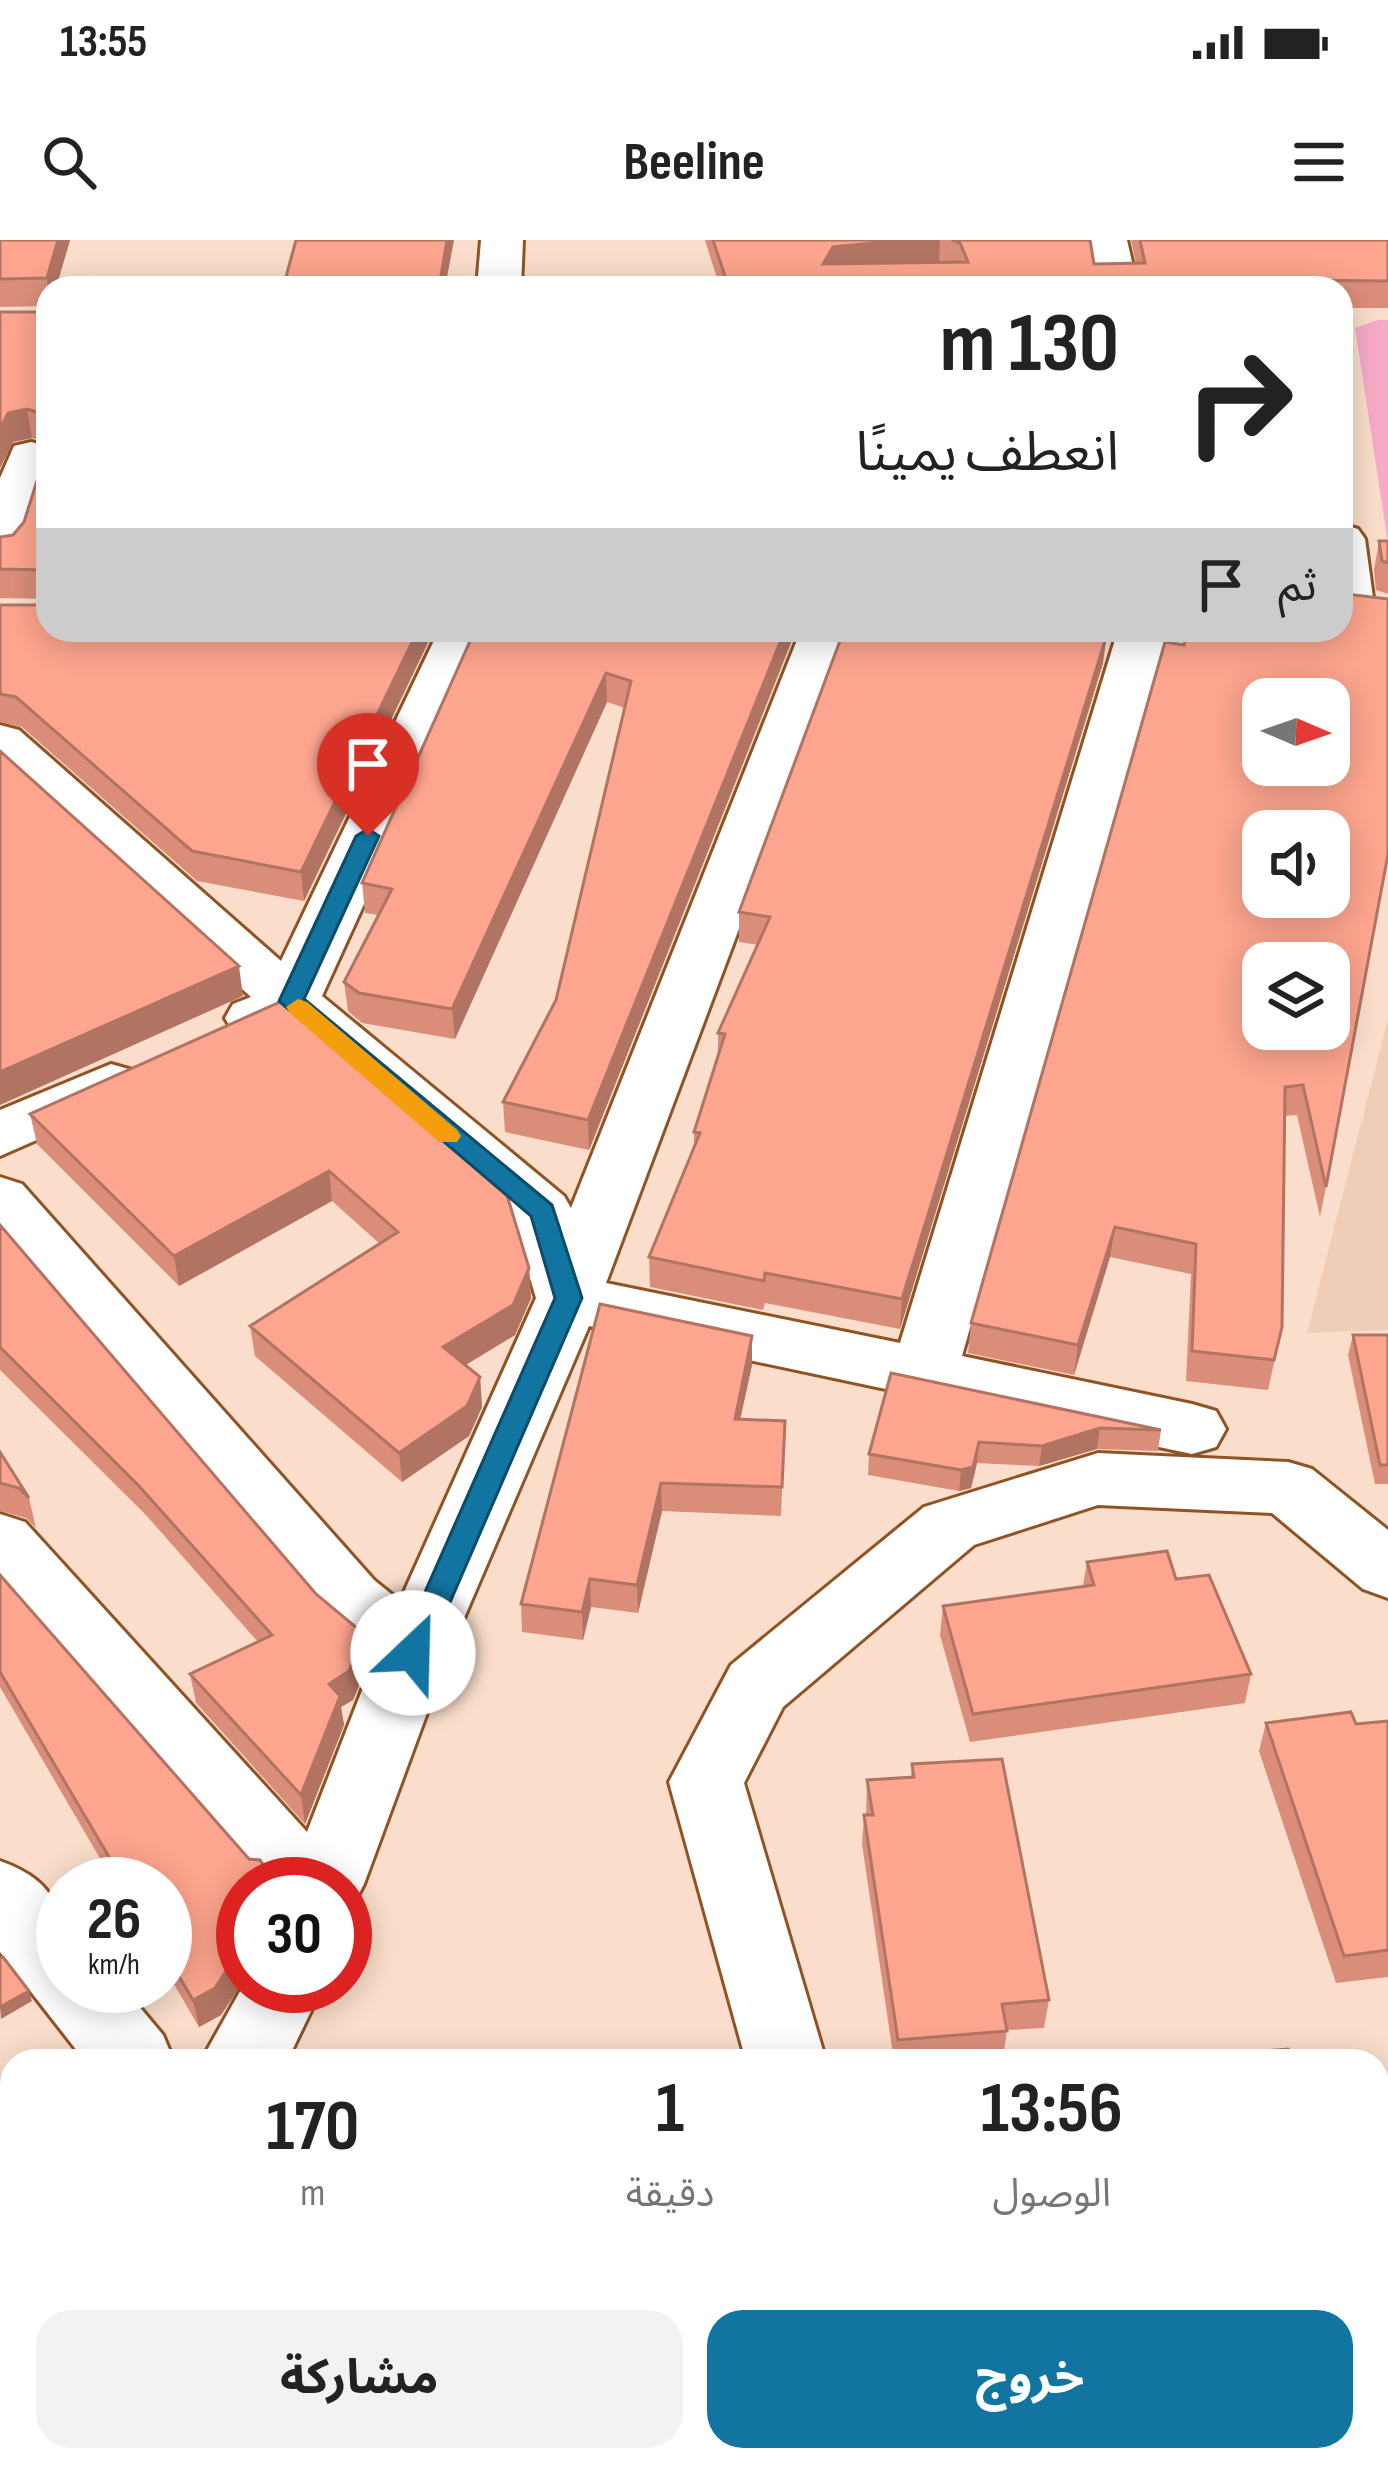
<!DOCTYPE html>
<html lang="ar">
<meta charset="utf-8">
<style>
:root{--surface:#fff;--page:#f2f2f2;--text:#222;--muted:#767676;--accent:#1275a1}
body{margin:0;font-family:"Sofia Sans Condensed","Noto Sans Arabic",sans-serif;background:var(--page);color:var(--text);direction:rtl;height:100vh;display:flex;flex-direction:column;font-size:45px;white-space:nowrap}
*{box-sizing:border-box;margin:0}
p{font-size:39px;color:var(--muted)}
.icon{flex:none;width:66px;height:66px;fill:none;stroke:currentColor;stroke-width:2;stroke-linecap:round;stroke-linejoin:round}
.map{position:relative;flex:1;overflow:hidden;direction:ltr}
.panel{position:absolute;left:0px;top:1809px;width:1389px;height:423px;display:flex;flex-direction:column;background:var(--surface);border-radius:36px 36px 0 0;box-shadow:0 6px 30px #0003;direction:rtl}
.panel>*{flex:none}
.hud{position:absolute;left:36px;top:36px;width:1317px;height:366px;border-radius:36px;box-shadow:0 6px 30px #0003;direction:rtl;background:#fff;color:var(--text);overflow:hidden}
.needle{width:78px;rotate:92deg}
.buttons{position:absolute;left:1242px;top:438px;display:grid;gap:24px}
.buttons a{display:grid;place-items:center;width:108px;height:108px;border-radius:24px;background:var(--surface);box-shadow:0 6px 30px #0003;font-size:60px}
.speed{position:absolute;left:36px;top:1617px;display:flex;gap:24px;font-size:60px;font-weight:700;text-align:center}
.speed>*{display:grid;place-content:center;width:156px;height:156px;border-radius:50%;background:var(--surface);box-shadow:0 6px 30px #0003;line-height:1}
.speed small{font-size:30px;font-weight:400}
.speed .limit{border:18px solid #d22;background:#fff;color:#111}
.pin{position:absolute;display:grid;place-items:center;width:102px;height:102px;color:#fff;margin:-123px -51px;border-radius:50% 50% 50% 0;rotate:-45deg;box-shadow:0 0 12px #0007}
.pin .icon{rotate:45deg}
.me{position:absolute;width:132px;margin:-66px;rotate:24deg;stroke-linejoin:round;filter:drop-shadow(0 0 9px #0008)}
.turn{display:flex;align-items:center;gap:42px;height:252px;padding:0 36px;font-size:54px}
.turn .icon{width:156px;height:156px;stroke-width:2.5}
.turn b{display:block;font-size:84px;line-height:102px}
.then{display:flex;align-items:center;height:114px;padding:0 36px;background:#0003;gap:24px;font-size:45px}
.eta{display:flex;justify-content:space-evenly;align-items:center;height:204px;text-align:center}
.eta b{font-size:72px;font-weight:700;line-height:84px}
.primary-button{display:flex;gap:24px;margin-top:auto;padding:24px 36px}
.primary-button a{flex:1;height:138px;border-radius:36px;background:var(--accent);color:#fff;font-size:48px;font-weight:700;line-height:138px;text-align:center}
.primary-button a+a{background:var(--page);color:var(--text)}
.status{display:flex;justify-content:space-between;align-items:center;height:84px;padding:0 60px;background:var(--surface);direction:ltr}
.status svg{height:33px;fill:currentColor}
header{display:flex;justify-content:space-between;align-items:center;height:156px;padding:0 36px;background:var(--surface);font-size:54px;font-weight:700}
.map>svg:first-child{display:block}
.built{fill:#eeceb9}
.green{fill:#f8abc8}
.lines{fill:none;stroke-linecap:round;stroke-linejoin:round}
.street-casing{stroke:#905323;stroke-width:6}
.street{fill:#fff;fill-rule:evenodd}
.wall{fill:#da8e7a}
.shaded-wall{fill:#b17463}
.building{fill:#fda58e;stroke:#b17463;stroke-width:3;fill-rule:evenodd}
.route{fill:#1275a1;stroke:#0c4c69;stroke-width:3}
.slow{fill:#f59e0b}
</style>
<div class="status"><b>13:55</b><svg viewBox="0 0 49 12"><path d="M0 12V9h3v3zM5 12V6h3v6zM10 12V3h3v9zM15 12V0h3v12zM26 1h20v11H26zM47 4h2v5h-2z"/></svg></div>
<header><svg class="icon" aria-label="menu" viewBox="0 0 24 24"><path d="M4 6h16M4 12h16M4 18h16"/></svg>Beeline<svg class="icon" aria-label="search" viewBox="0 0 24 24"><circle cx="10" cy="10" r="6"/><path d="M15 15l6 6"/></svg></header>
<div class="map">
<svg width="1388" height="2230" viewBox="0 0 1388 2230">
<rect width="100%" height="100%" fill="#fadecb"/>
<!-- built -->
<path class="built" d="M1388,779V1090L1307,1093Z"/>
<!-- green -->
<path class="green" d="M1378,80H1388V303L1355,88Z"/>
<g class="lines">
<defs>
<path id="street" d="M481,0H523L521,48H477Z
M1085,0H1127L1138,48H1094Z
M31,202L48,206V236L25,309L17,319L0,324V238L14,206Z
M1341,284L1358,289L1365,299L1374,365L1367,376L1341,378Z
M439,390H489L322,756L564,956L571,968L801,390H851L606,1043L900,1103L1118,390H1168L962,1116L1192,1164L1216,1171L1226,1189L1216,1207L1192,1214L589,1086L449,1413L364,1644L352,1667L345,1670V1644H258L0,1348V1274L25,1282L307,1592L373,1422L324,1380L0,1000V937L22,944L374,1340L400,1361L536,1058L513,982L285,787L254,797L233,792L225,778L233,764L251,757L0,529V485L19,490L281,721Z
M111,824L132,830L141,844L132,858L0,916V870Z
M1098,1213L1288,1222L1312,1229L1388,1290V1358L1363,1349L1272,1273L1098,1265L974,1305L783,1467L744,1543L826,1821H746L669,1542L731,1425L924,1267Z
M0,1621C68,1645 63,1684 63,1746H122L163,1795L174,1821H85L0,1712Z
M243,1746H323L287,1821H201Z
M97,2220H189L194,2230H102Z
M856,2220H948L953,2230H861Z"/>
</defs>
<!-- street casing -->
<use href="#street" class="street-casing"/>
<!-- street -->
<use href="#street" class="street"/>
</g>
<!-- wall -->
<path class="wall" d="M0,0H70L56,48H48V361V359L0,358V297L13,295L24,282L47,209V202L32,198L13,202L0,228V72H43L47,66L0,67Z
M705,0H1090L1094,24H1136L1131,0H1388V68H1341V48H720Z
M1379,301H1388V354L1376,350L1374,330Z
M0,365L48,390H434L304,661L197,641L22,487L0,482Z
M475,390H796L589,910L505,892L503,862L556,760L625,468L607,462L455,799L362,783L348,771L344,742L378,675L365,673L362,643Z
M1341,390L1326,947L1320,977L1297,875L1284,876L1282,1087L1268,1150L1186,1141L1191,1034L1110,1017L1074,1135L968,1113L971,1083L1184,405Z
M1103,423L900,1089L765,1063L763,1070L650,1047L649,1017L694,907V892L718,815V793L758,705L739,702V672Z
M280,762L529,1028L531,1058L515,1095L465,1125L480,1137L482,1167L469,1196L402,1242L255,1116L250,1086L380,1004L332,961L179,1046L37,904L30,874Z
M0,985L316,1354L364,1394L368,1423L353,1460L341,1467L344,1485L305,1584L196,1463L190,1434L258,1402L146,1275L0,1130Z
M1353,1095H1388V1244H1375L1348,1115Z
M752,1096V1125L740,1179L785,1181L781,1276L662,1271L638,1373L591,1367L583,1400L522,1392L521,1364Z
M891,1133L1161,1190L1158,1211L1097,1209L1039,1226L977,1223L971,1248L959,1251L868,1235L869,1214Z
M0,1212L29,1258L36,1288L26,1278L0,1271Z
M1087,1322L1176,1339L1251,1434L1245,1463L970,1502L940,1395L943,1366L1083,1346Z
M0,1335L243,1644V1742L221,1775L199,1787L165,1729V1644H115L0,1447Z
M1388,1481V1737L1336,1743L1259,1511L1266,1483L1356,1484Z
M912,1524L1049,1760L1044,1788L1007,1790L1003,1819L975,1821H894L862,1604L864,1575H866L867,1540L911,1537Z"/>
<!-- shaded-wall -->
<path class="shaded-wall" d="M58,0H70L56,48H48L47,38Z
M447,0H454L445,48H439Z
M904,0H940L939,24H823L833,7Z
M27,169L32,198L13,202L0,228V189L8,173Z
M418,390H434L304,661L301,632Z
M785,390H796L589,910L588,880Z
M1107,394L1103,423L900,1089L902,1059Z
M606,433L607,462L455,799L452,769Z
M239,726L243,756L0,865V832Z
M329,931L332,961L179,1046L174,1016Z
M1115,987L1110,1017L1074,1135L1078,1105Z
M529,1028L531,1058L515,1095L446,1137L443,1107Z
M752,1096V1125L734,1208L735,1179Z
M480,1137L482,1167L469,1196L402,1242L399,1213Z
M1100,1188L1097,1209L1039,1226L1042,1206Z
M979,1202L977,1223L971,1248L959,1251L961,1230Z
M661,1243L662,1271L638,1373L637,1345Z
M590,1339L591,1367L583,1400L582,1372Z
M364,1394L368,1423L353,1460L341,1467L344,1485L305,1584L301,1555L329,1444Z
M237,1714L243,1742L221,1775L199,1787L193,1760Z
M29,1751L32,1761L1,1779L0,1767Z"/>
<!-- building -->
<path class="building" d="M0,0H58L47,38L0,39Z
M296,0H447L439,48H283Z
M713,0H904L833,7L823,24L968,22L960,3L952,0H1090L1094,24L1145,23L1140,0H1388V41L1297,40L1298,48H729Z
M48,64V357L46,330L0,329V297L13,295L24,282L47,209V175L27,169L8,173L0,189V72H43Z
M1341,301L1346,354L1388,359V614L1326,947L1303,845L1285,847L1282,1087L1274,1120L1192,1111L1196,1004L1115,987L1078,1105L971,1083L1165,402L1184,405L1188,390H1341ZM1263,459H1329V525H1263ZM1263,591H1329V657H1263ZM1263,723H1329V789H1263Z
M1379,301H1388V323L1382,321Z
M0,365H48V390H418L301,632L192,611L16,457L0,454Z
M475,390H785L588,880L503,862L556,760L631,441L606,433L452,769L359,753L344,742L392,649L362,643Z
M844,390H1075L1107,394L902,1059L765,1033L764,1041L649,1017L700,893L694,892L725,794L718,793L770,677L739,672Z
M0,511L239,726L0,832Z
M280,762L507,955L529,1028L513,1065L443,1107L480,1137L467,1166L399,1213L250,1086L398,992L329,931L174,1016L30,874Z
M0,985L316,1354L364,1394L349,1431L329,1444L340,1456L301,1555L190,1434L272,1395L139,1246L0,1107Z
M600,1064L752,1096L735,1179L785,1181L782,1247L661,1243L637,1345L590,1339L582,1372L521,1364Z
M1353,1095H1388V1225H1380Z
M891,1133L1161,1190L1100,1188L1042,1206L979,1202L973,1227L961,1230L869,1214Z
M0,1212L29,1258L19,1248L0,1243Z
M1167,1311L1176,1339L1209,1335L1251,1434L973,1474L943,1366L1094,1345L1087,1322Z
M0,1335L249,1619L260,1620L275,1644H243V1714H237L215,1748L193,1760L165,1713V1644H125L0,1432Z
M1351,1472L1356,1484L1388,1481V1710L1344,1716L1266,1483Z
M1002,1519L1049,1760L1002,1764L1007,1791L898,1800L864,1575H873L867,1540L914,1537L912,1524Z
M3,1717L29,1751L0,1767V1718Z
M1288,1809L1291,1821H1145Z"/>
<!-- route -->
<path class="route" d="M368,589L379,596L304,759L552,965L582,1058L428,1413L423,1421H402L398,1413L555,1058L531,976L279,761L356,596Z"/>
<!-- slow -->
<path class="slow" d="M298,759L307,762L457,890L461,896L457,902H439L290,773L286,767Z"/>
</svg>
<div class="buttons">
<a><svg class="needle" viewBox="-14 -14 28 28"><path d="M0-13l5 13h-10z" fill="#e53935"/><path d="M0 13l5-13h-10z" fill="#767676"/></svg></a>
<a><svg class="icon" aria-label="sound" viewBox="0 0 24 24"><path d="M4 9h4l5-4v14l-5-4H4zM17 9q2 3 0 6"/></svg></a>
<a><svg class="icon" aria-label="layers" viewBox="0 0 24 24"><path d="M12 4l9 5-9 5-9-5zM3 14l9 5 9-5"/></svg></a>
</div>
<div class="speed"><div>26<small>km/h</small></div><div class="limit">30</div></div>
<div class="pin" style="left:368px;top:596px;background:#d93025"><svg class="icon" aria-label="arrive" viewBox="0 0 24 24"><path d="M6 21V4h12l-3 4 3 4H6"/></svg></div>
<svg class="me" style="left:413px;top:1413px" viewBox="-20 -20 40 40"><circle r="19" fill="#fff"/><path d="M0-13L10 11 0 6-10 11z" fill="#1275a1"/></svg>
<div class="hud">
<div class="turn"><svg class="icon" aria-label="right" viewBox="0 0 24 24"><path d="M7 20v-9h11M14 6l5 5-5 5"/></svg><div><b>130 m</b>انعطف يمينًا</div></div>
<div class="then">ثم<svg class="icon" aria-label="arrive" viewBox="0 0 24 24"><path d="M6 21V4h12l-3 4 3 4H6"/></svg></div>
</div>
<section class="panel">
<div class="eta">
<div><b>13:56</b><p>الوصول</p></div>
<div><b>1</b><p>دقيقة</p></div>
<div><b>170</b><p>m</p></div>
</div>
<div class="primary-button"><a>خروج</a><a>مشاركة</a></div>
</section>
</div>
